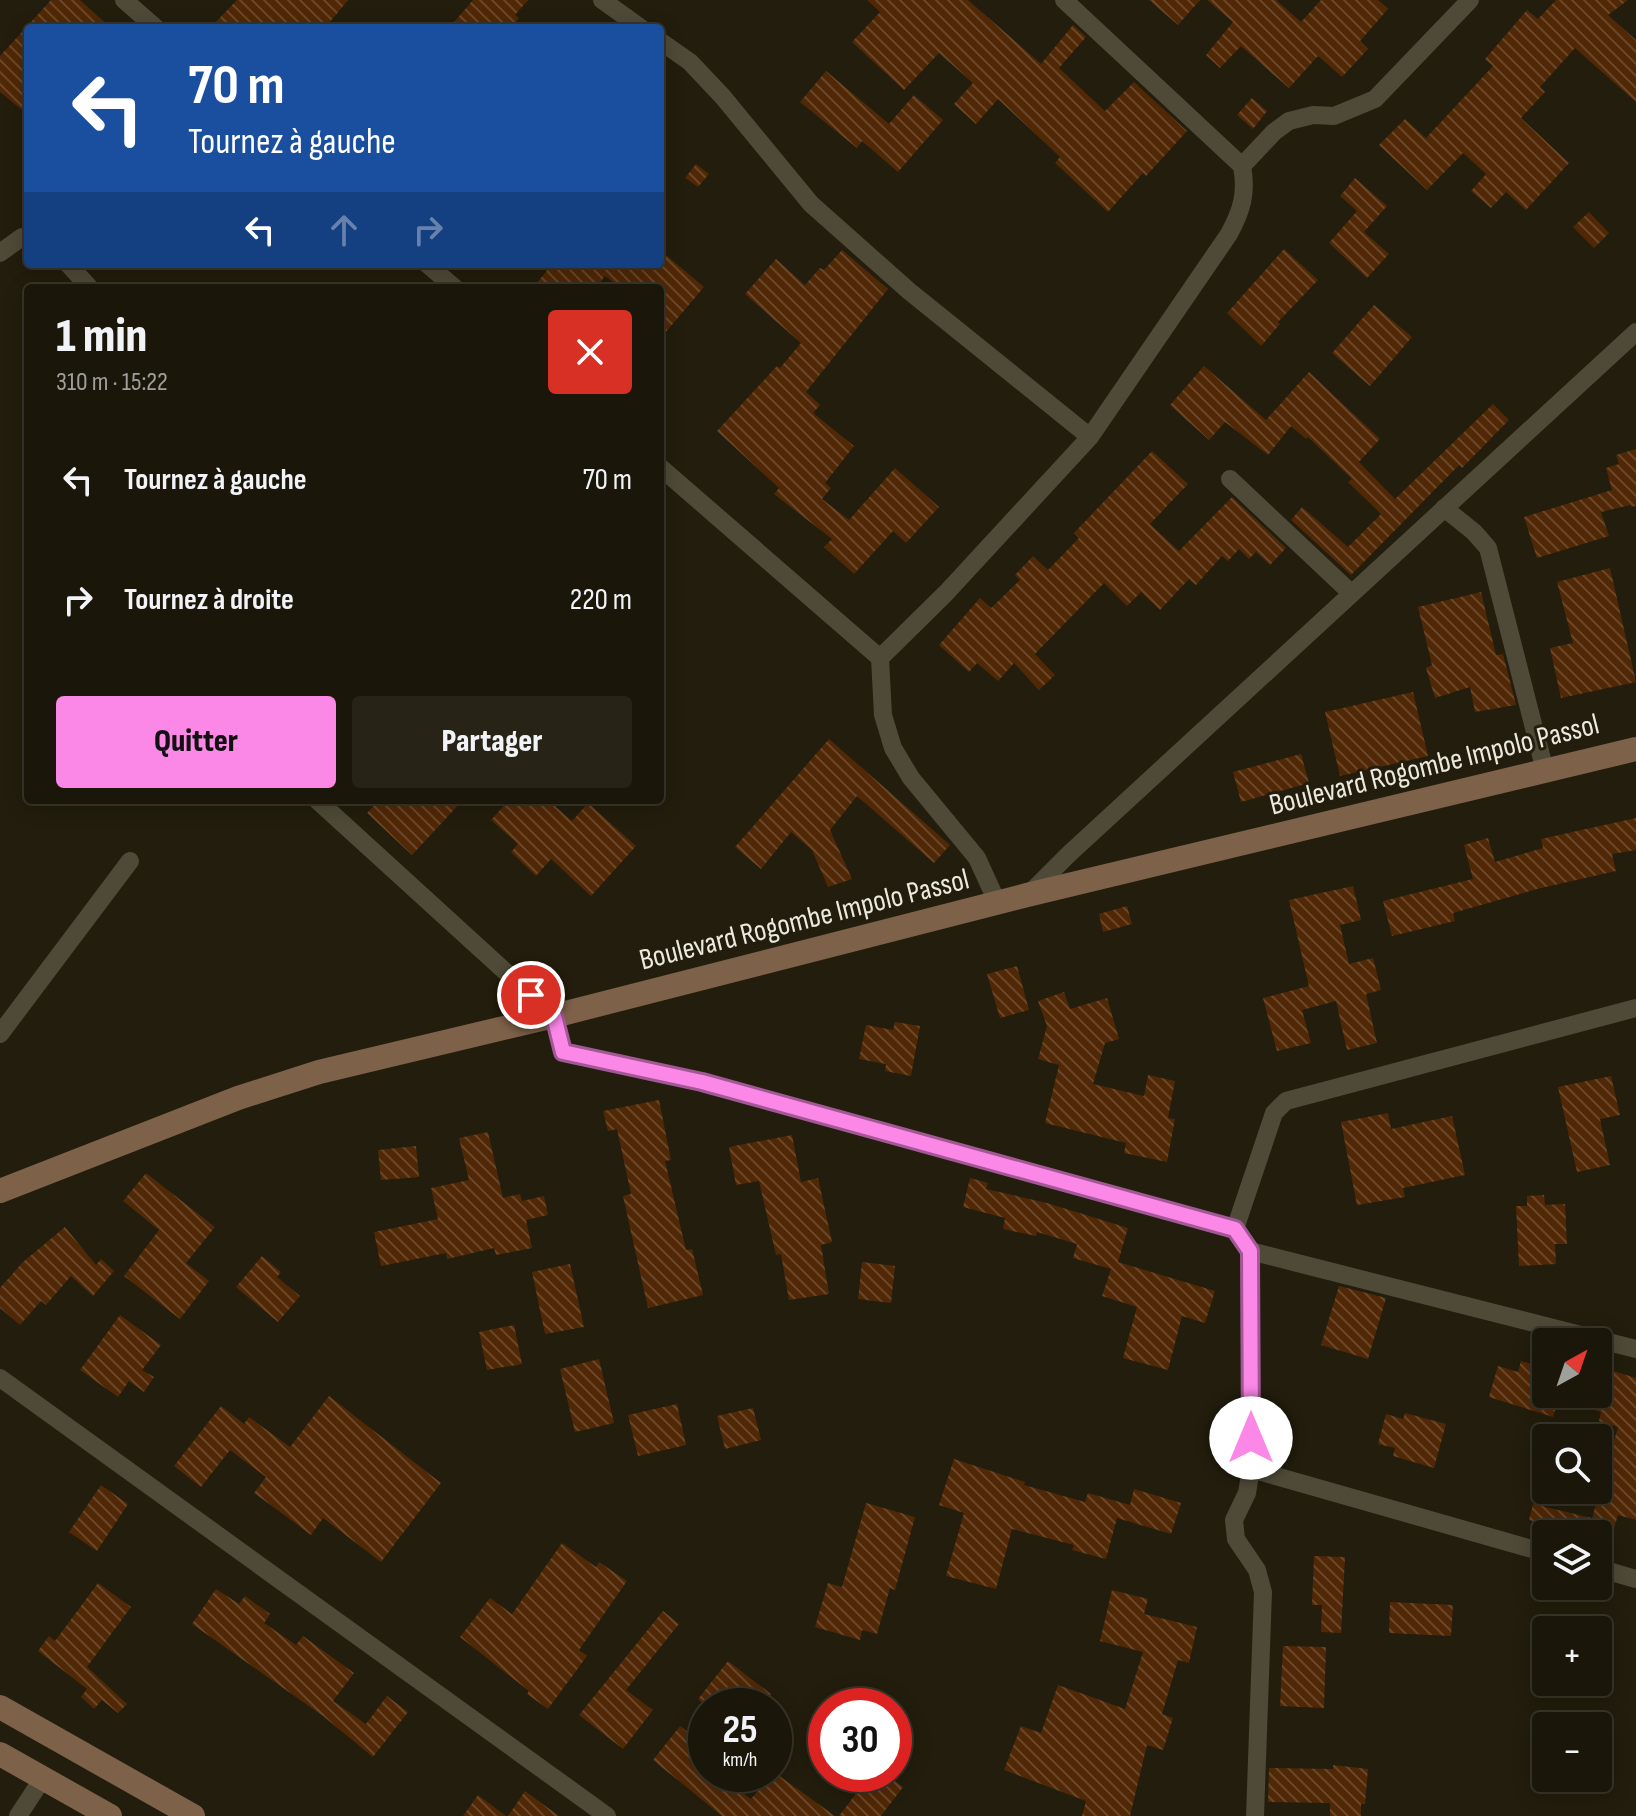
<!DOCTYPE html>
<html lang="fr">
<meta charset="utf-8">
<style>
:root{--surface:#1a1609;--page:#272317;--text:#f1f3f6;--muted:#9f9f9c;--line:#38352a;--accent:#fb87e6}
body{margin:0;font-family:"Sofia Sans Condensed",sans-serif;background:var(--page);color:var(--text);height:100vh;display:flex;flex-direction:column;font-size:30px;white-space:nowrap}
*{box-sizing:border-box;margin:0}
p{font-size:26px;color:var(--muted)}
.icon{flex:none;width:44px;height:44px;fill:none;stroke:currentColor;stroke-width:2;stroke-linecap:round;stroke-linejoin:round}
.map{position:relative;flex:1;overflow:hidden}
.drawer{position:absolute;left:24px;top:284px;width:640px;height:520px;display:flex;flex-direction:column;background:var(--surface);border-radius:8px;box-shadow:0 4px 20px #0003,0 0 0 2px var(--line)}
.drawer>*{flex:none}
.top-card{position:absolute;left:24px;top:24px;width:640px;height:244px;border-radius:8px;box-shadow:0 4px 20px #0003,0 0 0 2px var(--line);background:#1a4fa0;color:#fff;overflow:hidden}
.needle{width:52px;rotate:40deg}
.tools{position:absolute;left:1532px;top:1328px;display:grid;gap:16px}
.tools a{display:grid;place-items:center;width:80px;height:80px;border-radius:8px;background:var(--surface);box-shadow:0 4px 20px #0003,0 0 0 2px var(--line);font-size:40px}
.speed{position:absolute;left:688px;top:1688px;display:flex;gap:16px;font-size:40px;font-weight:700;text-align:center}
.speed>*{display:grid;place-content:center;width:104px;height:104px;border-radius:50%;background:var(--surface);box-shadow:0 4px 20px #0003,0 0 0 2px var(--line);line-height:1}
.speed small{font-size:20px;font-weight:400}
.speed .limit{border:12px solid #d22;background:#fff;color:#111}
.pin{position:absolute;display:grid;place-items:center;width:68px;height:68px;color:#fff;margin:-34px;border:4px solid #fff;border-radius:50%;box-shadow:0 2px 8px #0007}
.me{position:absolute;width:88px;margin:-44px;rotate:0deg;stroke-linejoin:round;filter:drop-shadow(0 0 6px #0008)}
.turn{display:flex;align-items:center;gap:28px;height:168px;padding:0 32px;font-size:36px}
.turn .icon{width:104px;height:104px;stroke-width:2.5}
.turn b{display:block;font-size:56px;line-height:68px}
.lanes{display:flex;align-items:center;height:76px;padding:0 32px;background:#0003;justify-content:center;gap:40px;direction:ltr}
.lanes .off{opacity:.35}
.round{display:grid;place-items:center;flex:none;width:84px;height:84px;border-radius:8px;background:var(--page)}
.overview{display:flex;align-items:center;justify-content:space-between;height:136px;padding:0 32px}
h1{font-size:48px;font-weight:800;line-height:60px}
.action{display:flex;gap:16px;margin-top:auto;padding:16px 32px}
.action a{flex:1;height:92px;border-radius:8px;background:var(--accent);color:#111;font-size:32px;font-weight:800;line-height:92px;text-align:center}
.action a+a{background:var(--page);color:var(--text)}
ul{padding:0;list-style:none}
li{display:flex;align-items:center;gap:24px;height:120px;padding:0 32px}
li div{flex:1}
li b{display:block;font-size:30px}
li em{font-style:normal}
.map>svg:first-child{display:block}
.building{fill:url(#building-back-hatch)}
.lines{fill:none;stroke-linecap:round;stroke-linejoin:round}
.street{stroke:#4f4a37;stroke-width:18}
.secondary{stroke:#7d6149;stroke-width:24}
.route-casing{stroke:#a35896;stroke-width:20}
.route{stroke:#fb87e6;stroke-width:14}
.labels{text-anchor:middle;stroke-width:6;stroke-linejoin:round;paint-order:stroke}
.street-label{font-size:30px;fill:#ece9de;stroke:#221d0c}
</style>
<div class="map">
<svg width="1636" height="1816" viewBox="0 0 1636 1816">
<defs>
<pattern id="building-back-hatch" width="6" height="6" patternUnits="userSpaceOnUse" patternTransform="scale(2)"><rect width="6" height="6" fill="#512806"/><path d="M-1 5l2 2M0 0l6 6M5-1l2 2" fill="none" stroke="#6a472a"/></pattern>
</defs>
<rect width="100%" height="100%" fill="#221d0c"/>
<!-- building -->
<path class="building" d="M51,0H80L111,28H28V115L0,92V56Z
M237,0H348L325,28H210Z
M473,0H528L515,15L519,18L511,28H449Z
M867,0H968L1041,64L1073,25L1086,37L1059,68L1105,111L1134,82L1187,131L1146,176L1143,173L1108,212L1055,163L1060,157L998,99L976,124L954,104L973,83L939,53L904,90L852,42L880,12Z
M1149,0H1200L1178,25Z
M1207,0H1276L1301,22L1321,0H1378L1388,9L1360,41L1368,49L1342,77L1318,56L1289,88L1241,46L1220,68L1206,55L1233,22Z
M1556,0H1628L1608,15L1636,40V102L1575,48L1540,87L1545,92L1521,118L1569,163L1526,210L1506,192L1491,208L1471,191L1486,174L1463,153L1427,190L1379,145L1405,119L1426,138L1493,66L1485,59L1527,10L1538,19Z
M826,71L889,124L914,95L943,120L898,172L862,141L857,148L800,102Z
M1252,98L1267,111L1253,129L1237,115Z
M696,164L709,174L698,187L685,178Z
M1355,178L1387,206L1364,232L1389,254L1367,278L1329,243L1357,211L1340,196Z
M1589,212L1609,233L1594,248L1573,227Z
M1284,249L1318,280L1278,322L1280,324L1261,346L1227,313Z
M842,250L888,289L806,392L820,405L813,413L854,446L825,483L831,488L822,499L849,520L895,468L939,507L906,543L893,531L854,574L824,547L832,539L774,494L779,488L717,431L777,366L780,368L801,343L745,294L776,259L805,285L820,268L824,270Z
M666,255L704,287L660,339V288H621L605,276L596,288H533L552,264H660Z
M1374,305L1412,337L1370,386L1332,353Z
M1204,366L1266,420L1309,372L1380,439L1359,462L1395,499L1493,404L1509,420L1462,468L1459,465L1351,575L1291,520L1302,507L1348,547L1381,514L1348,482L1352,479L1308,437L1306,439L1291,426L1268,455L1225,422L1209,440L1170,405Z
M1636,449V506L1631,507L1630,505L1601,512L1609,536L1537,558L1524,517L1612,490L1606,468L1619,464L1616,455Z
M1152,451L1188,484L1150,524L1179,551L1232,497L1286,548L1270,565L1256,552L1249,559L1239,549L1228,561L1222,556L1196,585L1189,579L1160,610L1141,592L1127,606L1104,583L1035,654L1055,675L1039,690L1014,663L998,681L977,663L969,672L939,645L980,598L991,608L1020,580L1015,575L1033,556L1048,570L1079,538L1074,533Z
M1610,568L1636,682L1561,698L1550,648L1573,643L1557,582Z
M1481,592L1496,655L1503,654L1516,705L1475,712L1470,687L1435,698L1426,668L1432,665L1418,607Z
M1413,692L1428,756L1340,776L1325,712Z
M829,739L950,845L934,863L857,796L830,830L852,879L828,887L812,850L791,832L761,869L735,847Z
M1301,754L1309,783L1241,802L1233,772Z
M379,800H463L412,855L367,813Z
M509,800H548L572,821L588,803L636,846L591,896L551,859L536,876L511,852L518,844L491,820Z
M1636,818V850L1612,854L1616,871L1537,889L1453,913L1455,921L1392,936L1383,901L1473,879L1464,845L1488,838L1495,862L1543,848L1541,839Z
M1353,886L1361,920L1340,925L1349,964L1373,958L1381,990L1366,994L1377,1043L1347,1050L1336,1001L1302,1010L1311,1043L1277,1051L1263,998L1309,986L1289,900Z
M1127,906L1132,924L1103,932L1099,914Z
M1017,966L1029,1010L1000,1018L987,974Z
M1064,992L1070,1009L1107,998L1119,1039L1105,1043L1093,1084L1144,1096L1148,1075L1175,1081L1168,1118L1175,1119L1167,1162L1124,1153L1126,1143L1045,1123L1059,1065L1038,1059L1047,1026L1038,1001Z
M895,1022L920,1026L911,1076L885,1071L886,1064L859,1059L866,1025L893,1030Z
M1611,1076L1620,1115L1600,1119L1610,1165L1577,1172L1558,1087Z
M659,1100L671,1160L665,1161L686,1250L692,1249L703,1295L648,1308L623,1196L631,1194L617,1129L608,1131L603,1111Z
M1388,1113L1391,1129L1452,1116L1465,1175L1403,1188L1405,1197L1357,1205L1341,1122Z
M488,1132L503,1198L520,1194L522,1201L544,1196L548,1215L526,1220L532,1248L496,1255L494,1248L447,1259L446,1253L381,1266L374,1232L438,1219L431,1188L469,1180L459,1138Z
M792,1135L801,1182L818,1178L832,1242L821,1245L829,1294L789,1300L781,1254L776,1255L759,1181L736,1185L729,1147Z
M416,1146L419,1177L381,1180L378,1150Z
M146,1173L215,1227L186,1263L209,1281L180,1319L124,1276L159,1230L123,1201Z
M970,1178L988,1183L986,1189L1047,1203L1128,1228L1118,1262L1215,1291L1205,1323L1182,1316L1168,1370L1123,1358L1137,1307L1102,1296L1111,1269L1073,1258L1077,1244L1037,1232L1036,1236L1003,1229L1005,1218L963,1207Z
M1544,1195L1545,1205L1565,1204L1567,1244H1555L1556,1264L1519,1266L1516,1206H1527V1196Z
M65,1227L96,1265L101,1259L114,1271L93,1296L71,1276L46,1305L41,1301L20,1325L0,1308V1288L23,1262Z
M262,1256L281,1272L277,1277L300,1296L278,1322L236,1287Z
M862,1262L895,1266L891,1303L858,1299Z
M570,1264L584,1327L545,1334L532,1272Z
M1339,1286L1386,1298L1368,1359L1321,1345Z
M120,1315L161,1345L142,1370L154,1377L144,1392L129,1381L118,1397L80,1370Z
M514,1325L522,1364L487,1370L479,1332Z
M599,1359L614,1423L575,1432L560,1369Z
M1521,1361L1546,1368V1394H1598V1377L1610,1380L1613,1371L1636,1378V1520L1618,1515L1610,1542L1598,1538V1534H1588L1529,1520L1533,1504L1592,1518L1618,1427L1599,1421L1601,1412L1558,1399L1553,1417L1489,1397L1498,1366L1518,1372Z
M329,1396L441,1483L381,1562L323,1518L311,1535L283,1514L254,1493L266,1477L230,1450L201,1487L174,1466L221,1406L244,1424L249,1417L290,1447Z
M677,1404L686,1445L638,1456L628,1415Z
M753,1408L761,1440L725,1449L717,1416Z
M1405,1413L1446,1424L1434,1468L1393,1456L1395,1448L1378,1444L1386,1414L1403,1419Z
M954,1459L1025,1482L1024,1485L1085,1502L1088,1493L1130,1505L1134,1489L1181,1503L1171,1534L1117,1518L1106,1559L1072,1550L1074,1545L1012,1529L996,1589L946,1576L964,1513L939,1505Z
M101,1485L128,1504L97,1551L69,1532Z
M866,1503L915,1517L895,1590L890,1588L877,1634L862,1630L860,1640L815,1627L828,1583L842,1587Z
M562,1543L596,1567L599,1562L627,1581L579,1650L587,1656L548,1709L527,1694L529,1691L460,1637L490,1598L512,1614Z
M1314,1556L1345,1557L1341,1633L1321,1632L1322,1605H1312Z
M98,1583L131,1607L87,1667L127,1704L118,1713L102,1700L94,1709L81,1697L87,1689L38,1651L49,1636L55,1641Z
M216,1589L239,1604L245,1596L270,1614L264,1623L296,1645L303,1636L354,1673L333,1701L366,1724L387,1696L408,1712L373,1757L323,1716L192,1624Z
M1112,1590L1148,1599L1144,1614L1197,1627L1189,1663L1178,1660L1162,1714L1173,1718L1163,1750L1147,1745L1130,1816H1082L1086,1801L1004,1770L1021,1726L1041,1733L1058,1685L1125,1709L1143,1652L1100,1641Z
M1390,1602L1453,1605L1451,1636L1389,1633Z
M663,1611L679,1624L626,1690L653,1710L623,1749L579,1715Z
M1283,1646L1326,1647L1324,1708L1280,1706Z
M728,1661L771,1694L761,1706H706L698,1699Z
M680,1726L706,1746V1774H717L751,1799L774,1772L835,1816H722L653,1760Z
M1333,1765L1368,1769L1365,1804H1361V1816H1330V1803L1268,1802L1269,1768L1333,1769Z
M871,1774H886L903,1787L881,1816H839Z
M525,1791L559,1816H508Z
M478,1795L506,1816H463Z"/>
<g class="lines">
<!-- street -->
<path class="street" d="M124,0L156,28
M602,0L641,28
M660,41L690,62L723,97L811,204L909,291L1090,437
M1242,166L1274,132L1289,121L1313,115L1334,116L1375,99L1470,0
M0,253L22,237H28
M68,264L90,288
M427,264L455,288
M660,467L880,658L883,715L893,748L911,778L977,858L998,904
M1230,479L1351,593
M1444,508L1474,532L1488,548L1545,771
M880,658L946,593L1090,437L1229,234C1242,210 1247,193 1242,166L1064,0
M317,800L554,1016L563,1052L702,1082L1235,1229L1250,1251L1251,1469L1247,1493L1234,1520L1236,1539L1257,1570L1263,1592L1255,1816
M1028,895L1069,854L1636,332
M0,1034L130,861
M1235,1229L1274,1113L1286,1101L1636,1008
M1250,1251L1636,1349
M0,1378L607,1816
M1251,1469L1546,1553
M1598,1568L1636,1579
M18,1816L43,1778"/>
<!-- secondary -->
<path class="secondary" d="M0,1191L238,1098L319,1072L554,1016L1027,895L1636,749
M0,1707L193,1816
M0,1754L110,1816"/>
</g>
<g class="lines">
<defs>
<path id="route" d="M531,995L554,1016L563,1052L702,1082L1235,1229L1250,1251L1251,1438"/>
</defs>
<!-- route casing -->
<use href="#route" class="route-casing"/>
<!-- route -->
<use href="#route" class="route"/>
</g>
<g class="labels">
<!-- street labels -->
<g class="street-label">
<text transform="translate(1434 764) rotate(-14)" y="10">Boulevard Rogombe Impolo Passol</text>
<text transform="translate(804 919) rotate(-14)" y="10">Boulevard Rogombe Impolo Passol</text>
</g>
</g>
</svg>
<div class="tools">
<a><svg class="needle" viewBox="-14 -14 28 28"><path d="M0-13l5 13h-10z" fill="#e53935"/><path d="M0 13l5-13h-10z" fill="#9f9f9c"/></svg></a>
<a><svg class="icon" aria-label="search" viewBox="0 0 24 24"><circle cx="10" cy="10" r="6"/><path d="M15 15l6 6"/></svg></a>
<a><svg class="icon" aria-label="layers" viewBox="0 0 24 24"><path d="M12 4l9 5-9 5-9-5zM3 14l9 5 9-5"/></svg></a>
<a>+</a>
<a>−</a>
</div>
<div class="speed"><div>25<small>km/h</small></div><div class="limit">30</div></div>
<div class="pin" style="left:531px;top:995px;background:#d93025"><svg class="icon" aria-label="arrive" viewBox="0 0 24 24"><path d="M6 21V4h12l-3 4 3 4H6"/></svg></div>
<svg class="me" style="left:1251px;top:1438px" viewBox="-20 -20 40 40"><circle r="19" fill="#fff"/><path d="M0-13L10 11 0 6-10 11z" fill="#fb87e6"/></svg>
<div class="top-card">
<div class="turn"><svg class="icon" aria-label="left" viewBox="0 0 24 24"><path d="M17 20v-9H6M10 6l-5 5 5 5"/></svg><div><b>70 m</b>Tournez à gauche</div></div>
<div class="lanes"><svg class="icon" aria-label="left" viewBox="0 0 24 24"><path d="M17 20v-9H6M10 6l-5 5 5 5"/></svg><svg class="icon off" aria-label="ahead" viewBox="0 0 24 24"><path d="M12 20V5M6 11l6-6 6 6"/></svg><svg class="icon off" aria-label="right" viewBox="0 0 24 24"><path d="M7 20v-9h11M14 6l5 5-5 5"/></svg></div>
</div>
<section class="drawer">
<div class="overview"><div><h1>1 min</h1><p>310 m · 15:22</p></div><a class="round" style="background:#d93025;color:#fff"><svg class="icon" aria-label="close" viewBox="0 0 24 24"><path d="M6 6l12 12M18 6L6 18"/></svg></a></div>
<ul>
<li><svg class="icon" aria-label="left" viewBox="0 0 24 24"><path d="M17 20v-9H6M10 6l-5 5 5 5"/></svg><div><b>Tournez à gauche</b></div><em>70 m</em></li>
<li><svg class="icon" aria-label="right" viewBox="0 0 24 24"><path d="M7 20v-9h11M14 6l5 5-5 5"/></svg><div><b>Tournez à droite</b></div><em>220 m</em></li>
</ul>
<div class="action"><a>Quitter</a><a>Partager</a></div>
</section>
</div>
